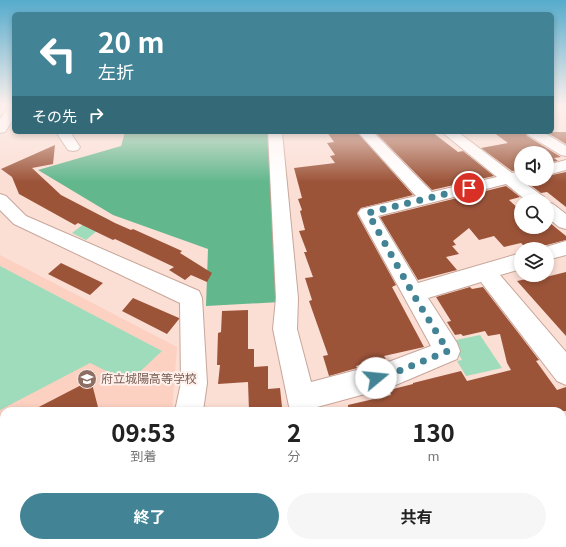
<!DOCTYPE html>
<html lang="ja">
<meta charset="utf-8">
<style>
:root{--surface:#fff;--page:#f6f6f6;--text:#222;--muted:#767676;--accent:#428495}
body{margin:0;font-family:Georgia,"Noto Sans JP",serif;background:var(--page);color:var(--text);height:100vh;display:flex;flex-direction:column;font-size:15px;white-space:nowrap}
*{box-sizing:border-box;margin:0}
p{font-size:13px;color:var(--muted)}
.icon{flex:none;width:22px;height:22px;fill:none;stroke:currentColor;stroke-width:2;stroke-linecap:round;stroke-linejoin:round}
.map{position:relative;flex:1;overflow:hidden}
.drawer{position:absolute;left:0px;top:407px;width:566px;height:140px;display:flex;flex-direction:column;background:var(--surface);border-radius:12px 12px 0 0;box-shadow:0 2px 6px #0003}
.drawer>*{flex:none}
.banner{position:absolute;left:12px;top:12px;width:542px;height:122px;border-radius:6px;box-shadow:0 2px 6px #0003;background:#428495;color:#fff;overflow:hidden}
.tools{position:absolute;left:514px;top:146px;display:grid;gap:8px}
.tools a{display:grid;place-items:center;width:40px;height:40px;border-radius:50%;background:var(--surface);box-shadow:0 2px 6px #0003;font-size:20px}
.pin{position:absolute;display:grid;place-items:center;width:34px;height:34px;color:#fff;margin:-17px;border:2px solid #fff;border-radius:50%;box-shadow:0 1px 4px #0007}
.me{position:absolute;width:44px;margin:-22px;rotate:73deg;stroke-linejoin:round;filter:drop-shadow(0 0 3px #0008)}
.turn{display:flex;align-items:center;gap:14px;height:84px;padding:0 20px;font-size:18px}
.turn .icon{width:52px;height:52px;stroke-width:2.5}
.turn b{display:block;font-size:28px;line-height:34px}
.then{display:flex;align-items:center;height:38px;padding:0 20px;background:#0003;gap:8px;font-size:15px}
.eta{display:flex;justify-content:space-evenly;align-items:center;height:68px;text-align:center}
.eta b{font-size:24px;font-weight:700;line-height:28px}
.action{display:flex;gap:8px;margin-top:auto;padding:8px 20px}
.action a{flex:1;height:46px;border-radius:24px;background:var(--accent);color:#fff;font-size:16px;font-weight:700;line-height:46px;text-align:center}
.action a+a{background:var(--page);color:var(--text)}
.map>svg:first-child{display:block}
.built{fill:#fcd1c1}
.green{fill:#9fdcbb}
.forest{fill:#62b78d}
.building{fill:#9c5439}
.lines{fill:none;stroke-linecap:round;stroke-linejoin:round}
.minor-casing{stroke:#c8a69a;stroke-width:2}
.minor{fill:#fff;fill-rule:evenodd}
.route{stroke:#428495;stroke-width:7;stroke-dasharray:0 12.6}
.labels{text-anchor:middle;stroke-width:4;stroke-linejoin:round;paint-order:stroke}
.near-education-label{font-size:12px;fill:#785e54;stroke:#feefea;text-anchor:start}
</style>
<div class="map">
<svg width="566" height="547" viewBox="0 0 566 547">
<rect width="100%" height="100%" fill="#fbded4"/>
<!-- built -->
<path class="built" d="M0,255L177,347L172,411H4V543H180L179,547H0Z"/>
<!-- green -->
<path class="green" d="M97,214L110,220L86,240L72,233Z
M0,266L162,351L129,382L90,363L0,410Z
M480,335L502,368L466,376L457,361L462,360L451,341Z"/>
<!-- forest -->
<path class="forest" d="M125,132H268L280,302L206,306L208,249L113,215L38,170L121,146Z"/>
<!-- building -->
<path class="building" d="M327,132H357L413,195L361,208L357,214L396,285L392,287L424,347L384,356L386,359L356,366L357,368L329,376L323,356L328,355L309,301L312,300L305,278L313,277L304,252H307L299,231L305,230L300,211L302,210L298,199L302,198L294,168L335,163L330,156L335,155L327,143L334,142Z
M381,132H405L408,134L432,132L458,152L463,151L494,176L432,190L376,133Z
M493,132H525L527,136L561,157L554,158L558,161L547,163V153H521V170L512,171L481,148L508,143Z
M546,132H566V144Z
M55,145L53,164L32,168L61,195L115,223L131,230L133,229L182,251L180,253L212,273L207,282L191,275L185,280L169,270L174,267L115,239L113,240L78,223L75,225L19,194L12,177L1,169Z
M566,172V207L547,192L541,193L525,181L528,179H547V176Z
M506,186L520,197L509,200L521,211V227H547V223H550L566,236V240L531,249H527L521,243L504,247L494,236L479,240L469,228L453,241L456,245L452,246L459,254L446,257L457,270L418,280L380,217Z
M61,263L103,283L90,295L48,274Z
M566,272V336L517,281L536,277L538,279Z
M470,287L472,289L483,287L539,360L536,361L557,390L566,387V411H348V405L391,395L389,390L413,384V383L461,371L467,381L511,370L507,363L500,334L488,336L485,331L463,336L461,334L455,335L447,322L451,321L436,297Z
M133,298L179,318V319L167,334L122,311Z
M248,310V349H254V367L268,366V389L280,388L282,407L249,411L248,382L218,384L220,365H217L218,333L221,332L222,311Z
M91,380L99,411H31Z"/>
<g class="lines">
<defs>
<path id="minor" d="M9,106H14V118L5,132L0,133V119Z
M60,132H75L72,135L80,147L78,150L73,151L68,150L58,135Z
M268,132H282L298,298L297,329L311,382L391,361L431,346L358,213L361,209L416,196L358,132H373L432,192L497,177L442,132H458L512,173L521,171V179H527L522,181L544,197L547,201H527L506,184L378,216L418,283L521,253V269L500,275L566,352V385L557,381L481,282L428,298L457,343L460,351L457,359L391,387L317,407L318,411H290L273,329L276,298Z
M526,132H543L566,146V156L561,155L528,135Z
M566,160V170L547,175V165Z
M0,194L6,196L26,216L199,291L202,298L207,383L203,411H175L181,383L180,303L14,224L0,210Z
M547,202L553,204L566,214V229L559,227L547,217Z
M566,241V255L547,260V249H539Z
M566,432V462L562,463V433Z
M316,543H350L352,547H316Z"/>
</defs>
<!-- minor casing -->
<use href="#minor" class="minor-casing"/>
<!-- minor -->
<use href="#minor" class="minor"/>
</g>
<!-- sky -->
<linearGradient id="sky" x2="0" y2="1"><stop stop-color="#55abcc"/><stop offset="0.58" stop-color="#fdf0ec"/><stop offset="1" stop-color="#fdf0ec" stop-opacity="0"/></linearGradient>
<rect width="566" height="182" fill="url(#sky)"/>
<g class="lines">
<!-- route -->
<path class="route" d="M376,378L391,374L448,351L413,294L368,213L469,188"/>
</g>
<!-- icons -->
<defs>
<symbol id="school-disc" viewBox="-11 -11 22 22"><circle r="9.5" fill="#8d6e63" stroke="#feefea"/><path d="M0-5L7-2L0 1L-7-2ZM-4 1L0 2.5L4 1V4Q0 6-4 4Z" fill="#fff"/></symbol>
</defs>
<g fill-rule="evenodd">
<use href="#school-disc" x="76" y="368" width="22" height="22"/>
</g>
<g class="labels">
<!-- near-education labels -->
<g class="near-education-label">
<text x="101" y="383">府立城陽高等学校</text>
</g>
</g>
</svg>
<div class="tools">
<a><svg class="icon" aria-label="sound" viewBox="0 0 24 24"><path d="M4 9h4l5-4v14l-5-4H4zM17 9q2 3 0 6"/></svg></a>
<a><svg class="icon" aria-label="search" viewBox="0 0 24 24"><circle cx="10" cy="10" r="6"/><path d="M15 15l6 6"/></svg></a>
<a><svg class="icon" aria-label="layers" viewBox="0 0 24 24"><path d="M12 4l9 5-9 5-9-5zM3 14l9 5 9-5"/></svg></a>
</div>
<div class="pin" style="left:469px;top:188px;background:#d93025"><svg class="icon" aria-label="arrive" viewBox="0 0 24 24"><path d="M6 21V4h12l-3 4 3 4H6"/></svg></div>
<svg class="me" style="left:376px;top:378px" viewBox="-20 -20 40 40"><circle r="19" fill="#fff"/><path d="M0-13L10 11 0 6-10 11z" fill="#428495"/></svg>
<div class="banner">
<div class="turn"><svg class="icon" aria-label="left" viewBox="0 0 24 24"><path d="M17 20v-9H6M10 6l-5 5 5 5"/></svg><div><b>20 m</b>左折</div></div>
<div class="then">その先<svg class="icon" aria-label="right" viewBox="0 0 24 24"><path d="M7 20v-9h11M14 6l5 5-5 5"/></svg></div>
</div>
<section class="drawer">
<div class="eta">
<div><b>09:53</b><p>到着</p></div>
<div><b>2</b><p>分</p></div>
<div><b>130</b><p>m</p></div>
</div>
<div class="action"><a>終了</a><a>共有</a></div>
</section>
</div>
